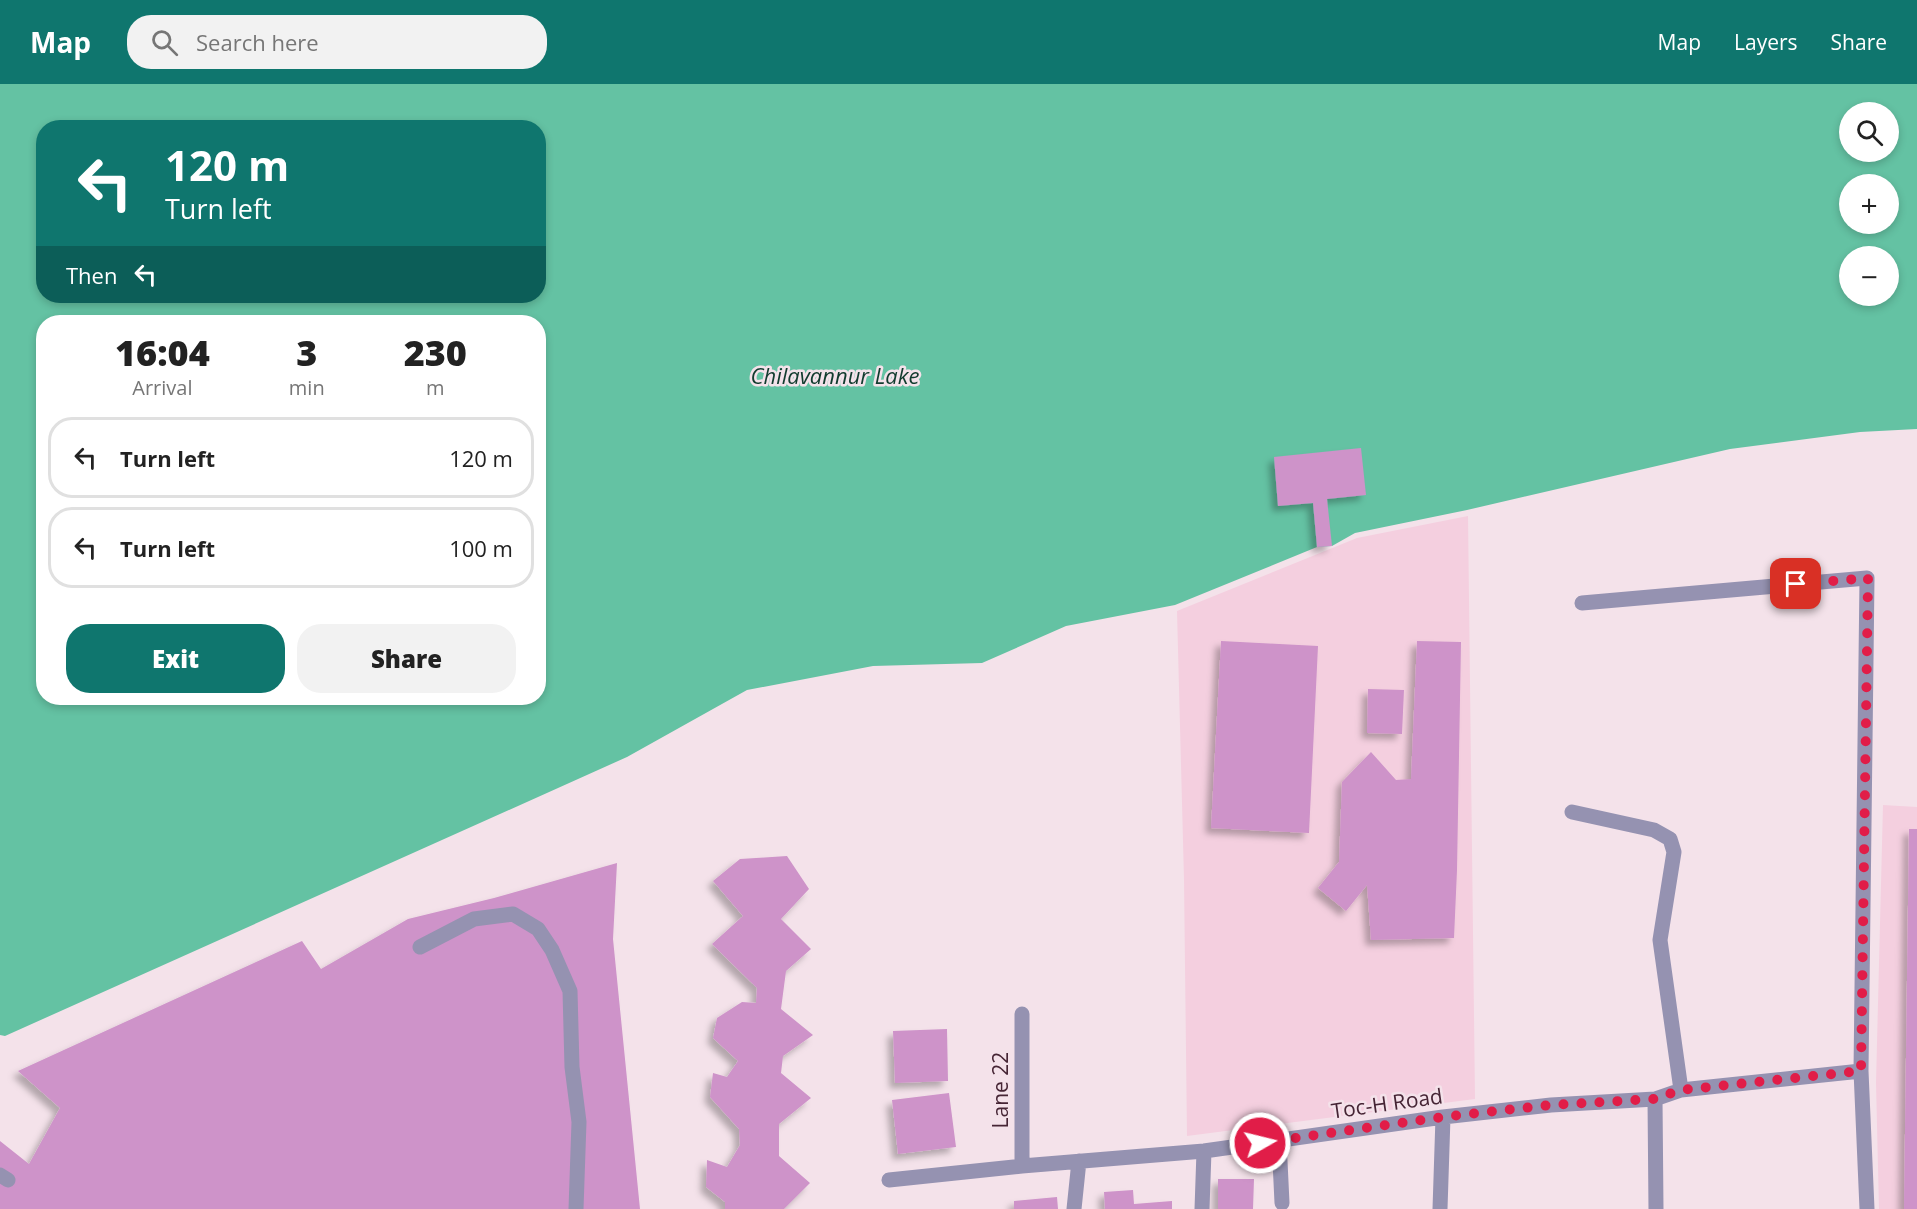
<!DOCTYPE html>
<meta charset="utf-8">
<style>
:root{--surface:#fff;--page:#f2f2f2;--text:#222;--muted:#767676;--line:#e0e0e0;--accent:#0f766e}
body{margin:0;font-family:"Open Sans",sans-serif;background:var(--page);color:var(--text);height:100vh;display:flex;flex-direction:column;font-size:22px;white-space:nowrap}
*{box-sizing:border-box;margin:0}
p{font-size:20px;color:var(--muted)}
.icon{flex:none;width:33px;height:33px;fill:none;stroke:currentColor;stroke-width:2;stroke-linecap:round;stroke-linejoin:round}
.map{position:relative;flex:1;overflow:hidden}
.panel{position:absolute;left:36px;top:231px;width:510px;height:390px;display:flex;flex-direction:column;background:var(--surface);border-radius:24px;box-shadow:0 3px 9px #0003}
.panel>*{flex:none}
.guide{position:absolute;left:36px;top:36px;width:510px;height:183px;border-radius:24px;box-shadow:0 3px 9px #0003;background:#0f766e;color:#fff;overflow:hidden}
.tools{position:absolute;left:1839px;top:18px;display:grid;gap:12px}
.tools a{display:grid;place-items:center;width:60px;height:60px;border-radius:50%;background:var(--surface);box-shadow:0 3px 9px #0003;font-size:30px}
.pin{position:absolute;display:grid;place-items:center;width:51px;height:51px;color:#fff;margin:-26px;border-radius:12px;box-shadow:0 3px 9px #0006}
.me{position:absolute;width:66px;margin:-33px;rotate:82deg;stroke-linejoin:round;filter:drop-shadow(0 0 4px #0008)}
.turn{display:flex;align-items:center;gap:21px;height:126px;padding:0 30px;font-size:27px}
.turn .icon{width:78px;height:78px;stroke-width:2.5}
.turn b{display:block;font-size:42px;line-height:51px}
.then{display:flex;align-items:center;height:57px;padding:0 30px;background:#0003;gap:12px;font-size:22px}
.eta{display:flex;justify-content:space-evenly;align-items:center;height:102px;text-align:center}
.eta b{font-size:36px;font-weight:800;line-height:42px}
.button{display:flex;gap:12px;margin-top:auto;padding:12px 30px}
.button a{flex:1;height:69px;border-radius:24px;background:var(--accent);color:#fff;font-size:24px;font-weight:800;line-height:69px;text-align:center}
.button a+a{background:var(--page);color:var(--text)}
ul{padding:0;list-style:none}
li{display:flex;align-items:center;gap:18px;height:81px;margin:0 12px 9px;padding:0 18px;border:3px solid var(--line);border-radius:24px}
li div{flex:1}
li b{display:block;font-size:22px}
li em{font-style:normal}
header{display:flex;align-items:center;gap:36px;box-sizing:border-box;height:84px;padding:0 30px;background:var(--accent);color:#fff}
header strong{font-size:28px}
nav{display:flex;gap:33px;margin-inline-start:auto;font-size:21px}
.search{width:420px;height:54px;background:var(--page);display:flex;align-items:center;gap:15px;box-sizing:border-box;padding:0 21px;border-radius:24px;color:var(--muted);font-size:22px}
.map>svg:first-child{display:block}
.built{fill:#f4cfdf}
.water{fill:#64c2a3;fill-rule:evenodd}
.building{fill:#ce93c9;filter:url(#shadow)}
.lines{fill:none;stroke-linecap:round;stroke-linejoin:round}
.service{stroke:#9592b1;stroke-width:15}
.minor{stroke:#9592b1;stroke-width:15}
.route{stroke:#e11d48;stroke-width:10;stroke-dasharray:0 18}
.labels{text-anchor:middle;stroke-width:5;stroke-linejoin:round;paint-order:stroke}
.street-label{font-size:21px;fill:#462535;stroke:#f4e2ea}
.water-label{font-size:22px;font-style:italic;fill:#113b2e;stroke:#f4e2ea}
</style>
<header>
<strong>Map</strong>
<div class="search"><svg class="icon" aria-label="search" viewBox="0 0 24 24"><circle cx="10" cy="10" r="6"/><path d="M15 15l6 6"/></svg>Search here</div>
<nav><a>Map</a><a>Layers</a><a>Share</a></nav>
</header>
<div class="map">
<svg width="1917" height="1125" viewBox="0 0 1917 1125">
<defs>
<filter id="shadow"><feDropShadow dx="-5.5" dy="5.5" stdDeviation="3" flood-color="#0004"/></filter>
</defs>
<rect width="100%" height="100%" fill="#f4e2ea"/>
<!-- built -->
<path class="built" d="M1468,432L1475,1015L1187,1052L1184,795L1177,527L1357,454Z
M1883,721L1917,723V1125H1879L1876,999Z"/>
<!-- water -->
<path class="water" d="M0,0H1917V345L1860,348L1730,365L1467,426L1355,449L1332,462L1317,463L1175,521L1066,542L982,579L873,582L747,606L627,673L5,952L0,951ZM1850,28H1888V68H1850ZM44,44H538V212H44ZM1850,100H1888V140H1850ZM1850,172H1888V212H1850ZM44,238H538V614H44Z"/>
<!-- building -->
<path class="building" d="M1361,364L1366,411L1327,415L1332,462L1317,463L1313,419L1278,422L1274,373Z
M1221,557L1318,562L1309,749L1211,744Z
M1417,557L1461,558L1457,786L1454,854L1371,856L1367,801L1346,827L1318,804L1339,778L1342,698L1371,668L1396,696L1411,695Z
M1368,605L1404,606L1402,650L1367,649Z
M1909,745H1917V1125H1904Z
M787,772L809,805L781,835L811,865L786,887L781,925L813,951L783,972L781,989L811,1014L779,1040V1072L810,1099L784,1125H725V1118L706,1103L707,1076L727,1083L740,1061L739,1045L710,1013L713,989L727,993L738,977L713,954L717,934L742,918L756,919L757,904L712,860L743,832L713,797L740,775Z
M617,779L613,855L640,1125H0V1057L29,1080L60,1024L18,987L302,857L321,885L408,835L494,814Z
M947,945L948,997L895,999L893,947Z
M949,1009L956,1063L898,1070L892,1016Z
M1218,1095H1254L1253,1125H1218Z
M1133,1106L1134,1120L1172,1117V1125H1105L1104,1108Z
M1057,1113L1058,1125H1014V1117Z"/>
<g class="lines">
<!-- service -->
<path class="service" d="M420,863L474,835L513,830L538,845L552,866L570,907L572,983L579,1038L576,1125
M1279,1056L1282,1119
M0,1091L8,1096"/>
<!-- minor -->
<path class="minor" d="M1582,519L1867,494L1861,987
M1572,728L1654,746L1670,755L1674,768L1660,856L1681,1006
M1655,1015L1656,1125
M1022,1082V930
M889,1096L1022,1082L1204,1067L1443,1033L1551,1021L1655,1015L1681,1006L1861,987L1867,1125
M1074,1125L1079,1077
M1202,1125L1204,1067
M1440,1125L1443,1033"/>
</g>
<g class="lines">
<!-- route -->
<path class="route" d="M1260,1059L1443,1033L1551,1021L1654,1015L1681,1006L1861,987L1868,494L1796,500"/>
</g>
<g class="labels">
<!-- street labels -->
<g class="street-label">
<text transform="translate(1001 1006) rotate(-90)" y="7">Lane 22</text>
<text transform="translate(1387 1020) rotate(-8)" y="7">Toc-H Road</text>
</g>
<!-- water labels -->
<g class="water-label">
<text x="835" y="300">Chilavannur Lake</text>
</g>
</g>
</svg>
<div class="tools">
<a><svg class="icon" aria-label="search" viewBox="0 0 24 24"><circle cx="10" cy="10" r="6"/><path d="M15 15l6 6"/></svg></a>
<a>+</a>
<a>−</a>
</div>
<div class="pin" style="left:1796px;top:500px;background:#d93025"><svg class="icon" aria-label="arrive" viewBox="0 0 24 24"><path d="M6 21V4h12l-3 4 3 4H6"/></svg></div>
<svg class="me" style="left:1260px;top:1059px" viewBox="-20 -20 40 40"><circle r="17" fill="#e11d48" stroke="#fff" stroke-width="3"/><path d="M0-11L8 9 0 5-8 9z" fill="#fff"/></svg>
<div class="guide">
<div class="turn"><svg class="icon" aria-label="left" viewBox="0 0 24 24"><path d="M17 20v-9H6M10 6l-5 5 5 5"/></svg><div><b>120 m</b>Turn left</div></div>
<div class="then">Then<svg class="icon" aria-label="left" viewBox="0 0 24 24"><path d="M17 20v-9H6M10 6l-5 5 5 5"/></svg></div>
</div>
<section class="panel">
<div class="eta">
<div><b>16:04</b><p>Arrival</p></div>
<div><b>3</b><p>min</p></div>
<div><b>230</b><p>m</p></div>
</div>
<ul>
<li><svg class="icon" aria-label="left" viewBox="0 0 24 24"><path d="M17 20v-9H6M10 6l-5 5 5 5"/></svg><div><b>Turn left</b></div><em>120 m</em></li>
<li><svg class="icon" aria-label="left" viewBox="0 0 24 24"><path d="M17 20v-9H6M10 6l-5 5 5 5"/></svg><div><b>Turn left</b></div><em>100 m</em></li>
</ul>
<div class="button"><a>Exit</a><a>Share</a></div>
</section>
</div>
